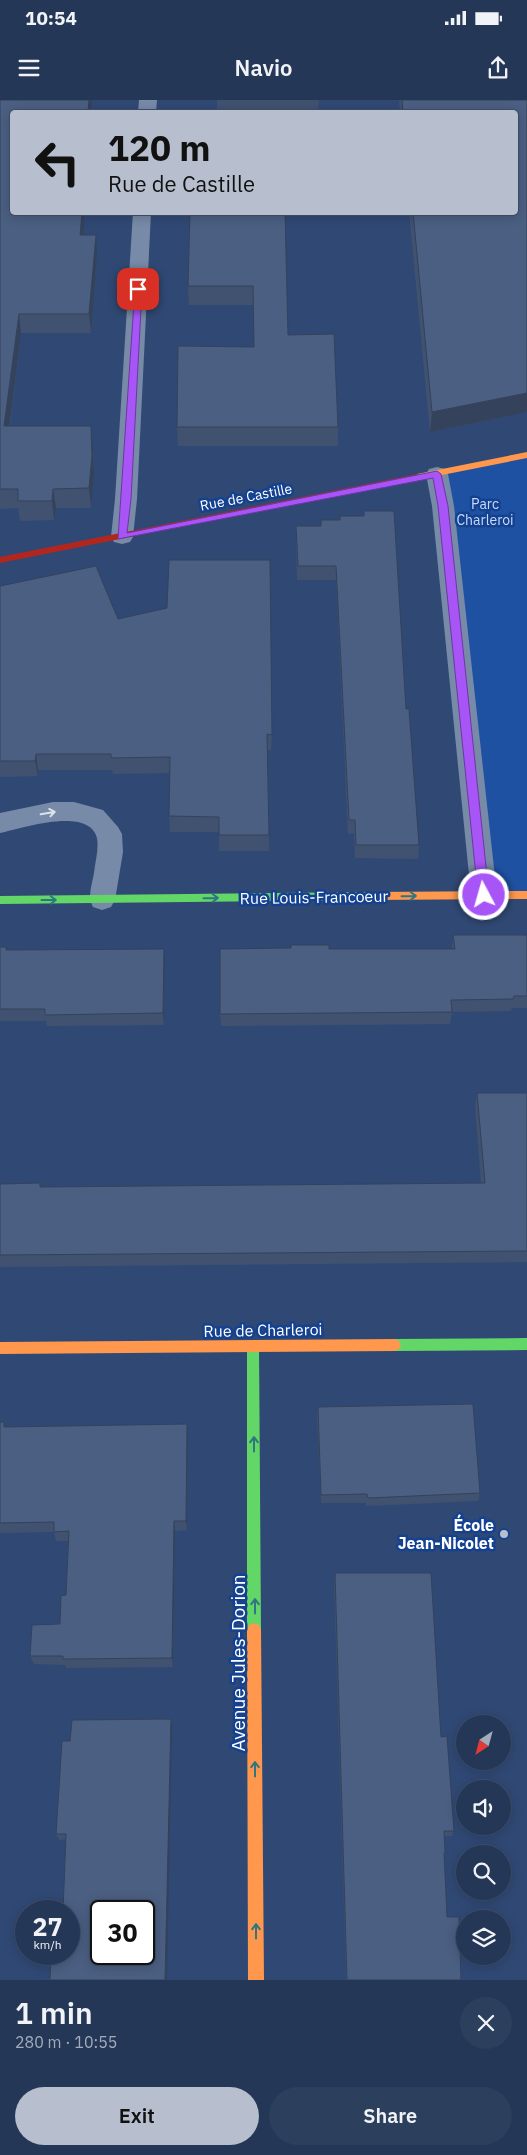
<!DOCTYPE html>
<meta charset="utf-8">
<style>
:root{--surface:#243757;--page:#2c3f5d;--text:#f1f3f6;--muted:#a3acba;--line:#41516d;--accent:#b7bfce}
body{margin:0;font-family:"IBM Plex Sans",sans-serif;background:var(--page);color:var(--text);height:100vh;display:flex;flex-direction:column;font-size:19px;white-space:nowrap}
*{box-sizing:border-box;margin:0}
p{font-size:16px;color:var(--muted)}
.icon{flex:none;width:28px;height:28px;fill:none;stroke:currentColor;stroke-width:2;stroke-linecap:round;stroke-linejoin:round}
.map{position:relative;height:1880px;overflow:hidden}
.sheet{display:flex;flex-direction:column;background:var(--surface);flex:1}
.sheet>*{flex:none}
.guide{position:absolute;left:10px;top:10px;width:508px;height:105px;border-radius:5px;box-shadow:0 2px 12px #0003,0 0 0 1px var(--line);background:#b7bfce;color:#111;overflow:hidden}
.needle{width:32px;rotate:216deg}
.buttons{position:absolute;left:456px;top:1615px;display:grid;gap:10px}
.buttons a{display:grid;place-items:center;width:55px;height:55px;border-radius:50%;background:var(--surface);box-shadow:0 2px 12px #0003,0 0 0 1px var(--line);font-size:25px}
.speed{position:absolute;left:15px;top:1800px;display:flex;gap:10px;font-size:25px;font-weight:700;text-align:center}
.speed>*{display:grid;place-content:center;width:65px;height:65px;border-radius:50%;background:var(--surface);box-shadow:0 2px 12px #0003,0 0 0 1px var(--line);line-height:1}
.speed small{font-size:12px;font-weight:400}
.speed .limit{border:2px solid #111;border-radius:8px;background:#fff;color:#111}
.pin{position:absolute;display:grid;place-items:center;width:42px;height:42px;color:#fff;margin:-21px;border-radius:10px;box-shadow:0 2px 8px #0006}
.me{position:absolute;width:55px;margin:-28px;rotate:354deg;stroke-linejoin:round;filter:drop-shadow(0 0 4px #0008)}
.turn{display:flex;align-items:center;gap:18px;height:105px;padding:0 15px;font-size:22px}
.turn .icon{width:65px;height:65px;stroke-width:2.5}
.turn b{display:block;font-size:35px;line-height:42px}
.round{display:grid;place-items:center;flex:none;width:52px;height:52px;border-radius:26px;background:var(--page)}
.headline{display:flex;align-items:center;justify-content:space-between;height:85px;padding:0 15px}
h1{font-size:30px;font-weight:600;line-height:38px}
.primary-button{display:flex;gap:10px;margin-top:auto;padding:10px 15px}
.primary-button a{flex:1;height:58px;border-radius:30px;background:var(--accent);color:#111;font-size:20px;font-weight:600;line-height:58px;text-align:center}
.primary-button a+a{background:var(--page);color:var(--text)}
.status{display:flex;justify-content:space-between;align-items:center;height:35px;padding:0 25px;background:var(--surface);direction:ltr}
.status svg{height:14px;fill:currentColor}
header{display:flex;justify-content:space-between;align-items:center;height:65px;padding:0 15px;background:var(--surface);font-size:22px;font-weight:600}
.map>svg:first-child{display:block}
.green{fill:#1f51a3}
.lines{fill:none;stroke-linecap:round;stroke-linejoin:round}
.street{fill:#778aa7;fill-rule:evenodd}
.fast{fill:#63d668;fill-rule:evenodd}
.slow{fill:#ff974d;fill-rule:evenodd}
.jam{fill:#b3261e;fill-rule:evenodd}
.wall{fill:#405270}
.shaded-wall{fill:#34425b}
.building{fill:#4b5f82;stroke:#34425b;fill-rule:evenodd}
.oneway{stroke:#dde2e9}
.oneway2{stroke:#307582}
.route{fill:#a855f7;stroke:#6d37a1}
.poi-dot{fill:#b7bfce;stroke:#144190;stroke-width:2}
.labels{text-anchor:middle;stroke-width:5;stroke-linejoin:round;paint-order:stroke}
.far-street-label{font-size:14px;fill:#fff;stroke:#144190}
.far-park-label{font-size:14px;fill:#c7dbfc;stroke:#144190}
.street-label{font-size:16px;fill:#fff;stroke:#144190}
.poi-label{font-size:16px;font-weight:bold;fill:#fff;stroke:#144190;text-anchor:end}
.near-street-label{font-size:19px;fill:#fff;stroke:#144190}
</style>
<div class="status"><b>10:54</b><svg viewBox="0 0 49 12"><path d="M0 12V9h3v3zM5 12V6h3v6zM10 12V3h3v9zM15 12V0h3v12zM26 1h20v11H26zM47 4h2v5h-2z"/></svg></div>
<header><svg class="icon" aria-label="menu" viewBox="0 0 24 24"><path d="M4 6h16M4 12h16M4 18h16"/></svg>Navio<svg class="icon" aria-label="share" viewBox="0 0 24 24"><path d="M12 15V3M7 8l5-5 5 5M5 13v7h14v-7"/></svg></header>
<div class="map">
<svg width="527" height="1880" viewBox="0 0 527 1880">
<rect width="100%" height="100%" fill="#304974"/>
<!-- green -->
<path class="green" d="M527,353V795H484L437,374Z"/>
<g class="lines">
<!-- street -->
<path class="street" d="M139,0H157L156,12H138Z
M133,112H151L137,399L133,437L130,442L122,444L114,442L111,437L115,399Z
M437,367L445,369L448,374L454,406L497,795L493,802L484,805L475,802L471,795L432,406L426,374L429,369Z
M53,702H74L103,710L118,727L122,734L123,752L115,800L111,807L102,810L93,807C87,796 92,785 94,773C95,762 99,750 97,738C89,706 22,728 0,733V713Z"/>
<!-- fast -->
<path class="fast" d="M372,792L377,796L372,800L0,804V796Z
M527,1238V1250L395,1251L391,1249L389,1245L391,1241L395,1239Z
M253,1240L257,1242L259,1246L261,1530L259,1535L254,1537L249,1535L247,1530V1246L249,1242Z"/>
<!-- slow -->
<path class="slow" d="M527,352V358L417,380L413,377L417,374Z
M527,791V799L372,800L367,796L372,792Z
M395,1239L399,1241L401,1245L399,1249L395,1251L0,1254V1242Z
M254,1523L259,1525L261,1530L264,1880H248L247,1530L249,1525Z"/>
<!-- jam -->
<path class="jam" d="M417,374L421,377L420,379L0,463V457Z"/>
</g>
<!-- wall -->
<path class="wall" d="M0,0H92L91,12H12L85,112L83,135L97,155L91,233H21L10,326L93,346L94,375L91,408H56L54,420L20,421L18,408L0,409Z
M217,0H319L318,12H217Z
M399,0H527V312L430,332L409,112H515V12H400Z
M285,112L288,235L338,327V346H178L177,327L254,247V205H189L188,186Z
M364,411L406,609L419,745L418,759L355,758L354,733L348,734L336,480H297L296,440V426H321L339,420L364,416Z
M0,486L118,519L272,635L271,650H268L269,751H219V732H170L169,716L170,673L113,674L112,670H38V676L0,677Z
M453,835H527V908H512L511,911L452,912L450,924L221,926L220,914L329,849H452Z
M0,847L7,850L165,861L164,925L47,926L46,921H0Z
M477,993H527V1162L0,1167V1084L40,1087L481,1083L475,1006Z
M318,1307L480,1393L478,1401L366,1406V1403H321L317,1316Z
M0,1322L6,1327L188,1335L187,1430L175,1431L173,1567L66,1568L65,1565L34,1564L30,1556L60,1524L66,1495L68,1441H56L54,1432L0,1433Z
M335,1473L441,1637L454,1731L452,1736H444L445,1753L444,1757L447,1817L461,1880H346L334,1481Z
M171,1619L172,1626L69,1854L66,1739L59,1740L56,1734L70,1641Z"/>
<!-- shaded-wall -->
<path class="shaded-wall" d="M89,0H92L91,12H88Z
M82,112H85L82,155L80,135Z
M96,135L97,155L91,233L89,214Z
M19,214L21,233L7,345L4,326Z
M527,293V312L430,332L432,312Z
M91,326L93,346L94,375L91,408L89,388Z
M53,389L56,408L54,420L52,401Z
M36,654L38,670V676L35,661Z
M164,849L165,861L164,925L163,913Z
M187,1324L188,1335L187,1430L186,1421Z
M174,1421L175,1431L173,1567L172,1558Z
M171,1619L172,1626L167,1880H165Z"/>
<!-- building -->
<path class="building" d="M0,0H89L88,12H12V112H82L80,135H96L89,214H19L4,326H91L92,356L89,388L53,389L52,401H18V389H0Z
M402,0H527V293L432,312L413,112H515V12H403Z
M190,112H285L288,235L334,234L338,327H177L178,246L254,247L253,186H188Z
M364,411H394L406,609H409L419,745H356L355,720H349L336,466H298L296,426H321V420H340V416H364Z
M169,460H270L272,635L267,634L269,735H219V717L169,716L170,657L111,658V654H36L35,661H0V486L96,466L118,519L167,508Z
M453,835H527V896H514L513,899L451,900L452,912L220,914V849L291,848V845H329V849H455Z
M0,847H6V850L164,849L163,913L45,915V909H0Z
M477,993H527V1151L0,1155V1084L40,1083V1087L485,1083Z
M473,1304L480,1393L368,1398L367,1394L321,1395L318,1307Z
M0,1322H4V1327L187,1324L186,1421H174L172,1558L63,1559V1556H30L32,1525L60,1524L61,1496L66,1495L69,1431L54,1432V1422L0,1423Z
M335,1473H431L441,1637L447,1636L454,1731H444L445,1753H444L447,1817H459L461,1880H347Z
M171,1619L165,1880H50L51,1854H69V1811H63L66,1734H56L62,1641H70L72,1620ZM101,1811H144V1854H101Z"/>
<!-- one-way arrows -->
<defs><path id="oneway-shaft" d="M-6 0H5M1.5-3L5.5 0L1.5 3" fill="none" stroke-width="1.6" stroke-linecap="round" stroke-linejoin="round" transform="scale(1.25)"/></defs>
<use class="oneway" href="#oneway-shaft" transform="translate(48 713) rotate(-10)"/>
<g class="oneway2">
<use href="#oneway-shaft" transform="translate(409 796) rotate(-1)"/>
<use href="#oneway-shaft" transform="translate(211 798) rotate(-1)"/>
<use href="#oneway-shaft" transform="translate(49 800)"/>
<use href="#oneway-shaft" transform="translate(254 1344) rotate(-90)"/>
<use href="#oneway-shaft" transform="translate(255 1506) rotate(-90)"/>
<use href="#oneway-shaft" transform="translate(255 1669) rotate(-90)"/>
<use href="#oneway-shaft" transform="translate(256 1831) rotate(-90)"/>
</g>
<!-- route -->
<path class="route" d="M135,187L142,189L131,399L127,433L437,371L441,374L448,406L489,795L487,798L484,799L478,795L438,406L433,378L118,439Z"/>
<!-- markers -->
<circle class="poi-dot" cx="504" cy="1434" r="5"/>
<g class="labels">
<!-- far-street labels -->
<g class="far-street-label">
<text transform="translate(246 397) rotate(-11)" y="5">Rue de Castille</text>
</g>
<!-- far-park labels -->
<g class="far-park-label">
<text x="485" y="409">Parc<tspan x="485" dy="16">Charleroi</tspan></text>
</g>
<!-- street labels -->
<g class="street-label">
<text transform="translate(314 797) rotate(-1)" y="6">Rue Louis-Francoeur</text>
<text transform="translate(263 1230) rotate(-1)" y="6">Rue de Charleroi</text>
</g>
<!-- poi labels -->
<g class="poi-label">
<text x="494" y="1431">École<tspan x="494" dy="18">Jean-Nicolet</tspan></text>
</g>
<!-- near-street labels -->
<g class="near-street-label">
<text transform="translate(238 1563) rotate(-90)" y="7">Avenue Jules-Dorion</text>
</g>
</g>
</svg>
<div class="buttons">
<a><svg class="needle" viewBox="-14 -14 28 28"><path d="M0-13l5 13h-10z" fill="#e53935"/><path d="M0 13l5-13h-10z" fill="#a3acba"/></svg></a>
<a><svg class="icon" aria-label="sound" viewBox="0 0 24 24"><path d="M4 9h4l5-4v14l-5-4H4zM17 9q2 3 0 6"/></svg></a>
<a><svg class="icon" aria-label="search" viewBox="0 0 24 24"><circle cx="10" cy="10" r="6"/><path d="M15 15l6 6"/></svg></a>
<a><svg class="icon" aria-label="layers" viewBox="0 0 24 24"><path d="M12 4l9 5-9 5-9-5zM3 14l9 5 9-5"/></svg></a>
</div>
<div class="speed"><div>27<small>km/h</small></div><div class="limit">30</div></div>
<div class="pin" style="left:138px;top:189px;background:#d93025"><svg class="icon" aria-label="arrive" viewBox="0 0 24 24"><path d="M6 21V4h12l-3 4 3 4H6"/></svg></div>
<svg class="me" style="left:484px;top:795px" viewBox="-20 -20 40 40"><circle r="17" fill="#a855f7" stroke="#fff" stroke-width="3"/><path d="M0-11L8 9 0 5-8 9z" fill="#fff"/></svg>
<div class="guide">
<div class="turn"><svg class="icon" aria-label="left" viewBox="0 0 24 24"><path d="M17 20v-9H6M10 6l-5 5 5 5"/></svg><div><b>120 m</b>Rue de Castille</div></div>
</div>
</div>
<section class="sheet">
<div class="headline"><div><h1>1 min</h1><p>280 m · 10:55</p></div><a class="round"><svg class="icon" aria-label="close" viewBox="0 0 24 24"><path d="M6 6l12 12M18 6L6 18"/></svg></a></div>
<div class="primary-button"><a>Exit</a><a>Share</a></div>
</section>
